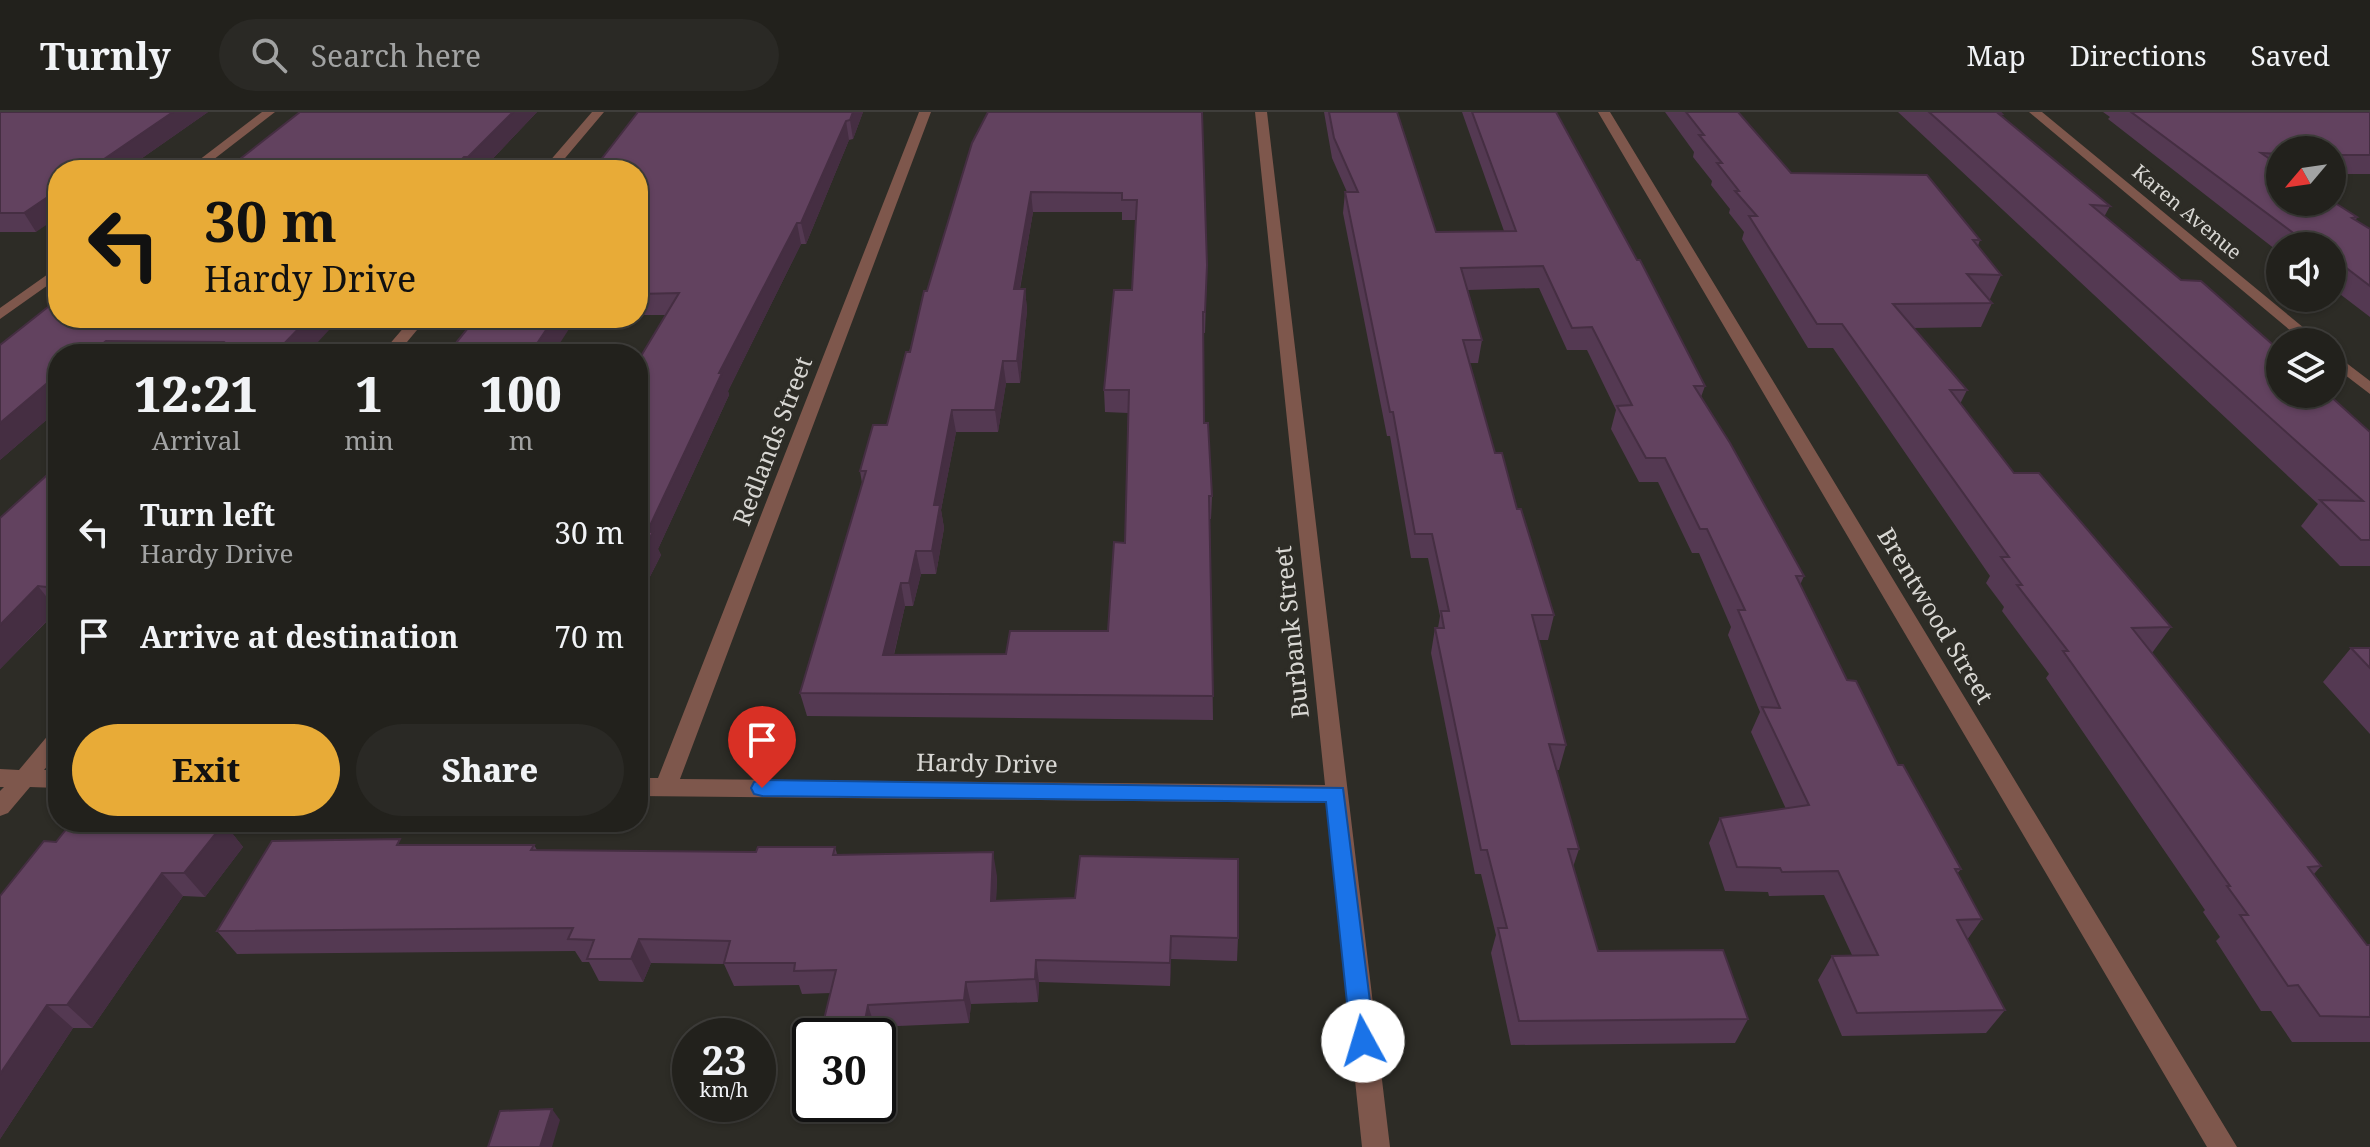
<!DOCTYPE html>
<style>
:root{--surface:#22211c;--page:#2a2925;--text:#f1f3f6;--muted:#a2a3a3;--line:#3f3e3b;--accent:#e8ab37}
body{margin:0;font-family:"Noto Serif",serif;background:var(--page);color:var(--text);height:100vh;display:flex;flex-direction:column;font-size:30px;white-space:nowrap}
*{box-sizing:border-box;margin:0}
p{font-size:26px;color:var(--muted)}
.icon{flex:none;width:44px;height:44px;fill:none;stroke:currentColor;stroke-width:2;stroke-linecap:round;stroke-linejoin:round}
.map{position:relative;flex:1;overflow:hidden}
.sheet{position:absolute;left:48px;top:232px;width:600px;height:488px;display:flex;flex-direction:column;background:var(--surface);border-radius:32px;box-shadow:0 2px 6px #0004,0 0 0 2px var(--line)}
.sheet>*{flex:none}
.hud{position:absolute;left:48px;top:48px;width:600px;height:168px;border-radius:32px;box-shadow:0 2px 6px #0004,0 0 0 2px var(--line);background:#e8ab37;color:#111;overflow:hidden}
.needle{width:52px;rotate:241deg}
.tools{position:absolute;left:2266px;top:24px;display:grid;gap:16px}
.tools a{display:grid;place-items:center;width:80px;height:80px;border-radius:50%;background:var(--surface);box-shadow:0 2px 6px #0004,0 0 0 2px var(--line);font-size:40px}
.speed{position:absolute;left:672px;top:906px;display:flex;gap:16px;font-size:40px;font-weight:700;text-align:center}
.speed>*{display:grid;place-content:center;width:104px;height:104px;border-radius:50%;background:var(--surface);box-shadow:0 2px 6px #0004,0 0 0 2px var(--line);line-height:1}
.speed small{font-size:20px;font-weight:400}
.speed .limit{border:4px solid #111;border-radius:12px;background:#fff;color:#111}
.pin{position:absolute;display:grid;place-items:center;width:68px;height:68px;color:#fff;margin:-82px -34px;border-radius:50% 50% 50% 0;rotate:-45deg;box-shadow:0 0 8px #0007}
.pin .icon{rotate:45deg}
.me{position:absolute;width:88px;margin:-44px;rotate:354deg;stroke-linejoin:round;filter:drop-shadow(0 0 6px #0008)}
.turn{display:flex;align-items:center;gap:28px;height:168px;padding:0 24px;font-size:36px}
.turn .icon{width:104px;height:104px;stroke-width:2.5}
.turn b{display:block;font-size:56px;line-height:68px}
.eta{display:flex;justify-content:space-evenly;align-items:center;height:136px;text-align:center}
.eta b{font-size:48px;font-weight:800;line-height:56px}
.cta{display:flex;gap:16px;margin-top:auto;padding:16px 24px}
.cta a{flex:1;height:92px;border-radius:48px;background:var(--accent);color:#111;font-size:32px;font-weight:800;line-height:92px;text-align:center}
.cta a+a{background:var(--page);color:var(--text)}
ul{padding:0;list-style:none}
li{display:flex;align-items:center;gap:24px;height:104px;padding:0 24px}
li div{flex:1}
li b{display:block;font-size:30px}
li em{font-style:normal}
header{display:flex;align-items:center;gap:48px;box-sizing:border-box;height:112px;padding:0 40px;background:var(--surface);border-bottom:2px solid var(--line)}
header strong{font-size:38px}
nav{display:flex;gap:44px;margin-inline-start:auto;font-size:28px}
.search{width:560px;height:72px;background:var(--page);display:flex;align-items:center;gap:20px;box-sizing:border-box;padding:0 28px;border-radius:44px;color:var(--muted);font-size:30px}
.map>svg:first-child{display:block}
.lines{fill:none;stroke-linecap:round;stroke-linejoin:round}
.minor{fill:#7e574c;fill-rule:evenodd}
.wall{fill:#543952;fill-rule:evenodd}
.shaded-wall{fill:#452e42}
.building{fill:#62425f;stroke:#452e42;stroke-width:2;fill-rule:evenodd}
.route{fill:#1a73e8;stroke:#114b97;stroke-width:2}
.labels{text-anchor:middle;stroke-width:7;stroke-linejoin:round;paint-order:stroke}
.far-street-label{font-size:20px;fill:#d8d7d3;stroke:#2d2c26}
.street-label{font-size:24px;fill:#d8d7d3;stroke:#2d2c26}
</style>
<header>
<strong>Turnly</strong>
<div class="search"><svg class="icon" aria-label="search" viewBox="0 0 24 24"><circle cx="10" cy="10" r="6"/><path d="M15 15l6 6"/></svg>Search here</div>
<nav><a>Map</a><a>Directions</a><a>Saved</a></nav>
</header>
<div class="map">
<svg width="2370" height="1035" viewBox="0 0 2370 1035">
<rect width="100%" height="100%" fill="#2d2c26"/>
<g class="lines">
<!-- minor -->
<path class="minor" d="M262,0H275L200,58H186Z
M592,0H604L555,58H542Z
M919,0H931L680,667L1325,673L1255,0H1267L1390,1035H1362L1326,691L638,684V666H658Z
M1598,0H1610L2237,1035H2207Z
M2029,0H2042L2321,230H2304Z
M58,155V166L0,207V196Z
M412,206H427L397,242H381Z
M2332,240L2370,269V282L2332,253Z
M58,619V642L44,658H58V676L30,675L8,701L0,704V679L4,675H0V657L19,658L50,621Z"/>
</g>
<!-- wall -->
<path class="wall" d="M0,0H208L125,58H58L36,120H0Z
M300,0H537L482,58H226Z
M638,0H863L853,27L849,28L806,132H801L728,279L729,283L658,437L661,443L638,488L666,203H638Z
M1202,0L1207,153L1205,221H1203L1204,311L1212,384L1211,407H1210L1213,608L807,604L800,581L862,371L860,359L887,313L972,31ZM1033,100H1122V108H1136L1132,178L1104,278L1105,300L1128,301L1125,431L1108,519L1006,542L894,543L905,494H913L921,462H936L944,416L941,398L956,320H998L1006,271H1020L1027,198L1025,177H1020Z
M1324,0H1397L1436,120L1504,119L1462,0H1556L1705,274L1701,285L1804,464L1800,473L1847,568L1961,757L1957,762L1982,807L1967,828L2005,898L1986,921L1842,924L1818,868L1832,844L1852,843L1824,783L1769,784L1768,780L1725,779L1709,731L1720,706L1786,697L1751,620L1760,600L1728,523L1731,515L1699,441H1692L1658,370H1639L1611,317L1616,298L1587,238H1567L1539,176L1468,178L1482,228L1478,251H1470L1495,341L1517,397L1554,503L1548,528H1539L1566,633L1559,658H1556L1579,737L1573,755L1598,839L1748,907L1735,931L1511,933L1491,841L1496,823L1481,762H1475L1431,541L1435,516H1438L1440,504L1428,446H1411L1390,324H1387L1343,101L1345,80H1347L1332,46Z
M1665,0H1738L1791,61L1980,128L1978,134L2001,163L1990,187H1989L1992,191L1981,215L1913,216L1967,278L1960,292L2014,361L2171,515L2152,541L2321,754L2314,762L2367,833H2370V930H2292L2271,899H2261L2216,829L2220,825L2203,800L2205,798L2046,566L2049,562L2002,499L2004,495L1986,471L1990,464L1833,236H1808L1742,127L1744,120L1729,101L1730,97L1711,73L1712,69L1693,45L1694,40Z
M1898,0H2000L2002,2L2001,4L2110,94L2104,105L2181,168L2370,320V454H2340L2301,414L2318,392Z
M2103,0H2370V62H2332V38H2280V90L2357,105L2356,108L2370,117V205L2332,176V134H2280V141L2108,7L2110,5Z
M58,187L307,242H58V298L0,348Z
M58,364V498L0,557V406Z
M2351,536H2370V622L2323,570Z
M224,711L243,735L205,785L183,784L92,916H73L0,1027V784L56,730Z
M404,733H534L537,738L756,740L835,735L837,742L997,764L996,789L1238,826L1237,849L1171,847L1170,874L1039,870L1038,890L971,892L969,911L875,915L831,881L802,882L799,873L734,874L724,852L651,851L643,870L599,869L589,850H582L575,839L237,842L217,819Z"/>
<!-- shaded-wall -->
<path class="shaded-wall" d="M173,0H208L125,58H88Z
M513,0H537L482,58H473L468,45Z
M853,0H863L853,27L850,8Z
M846,9L849,28L806,132L801,111Z
M464,45L469,58H452Z
M58,78V105L36,120L24,101Z
M1031,80L1033,100L1016,198L1014,177Z
M797,111L801,132L728,279L729,283L658,437L661,443L638,488V447L647,420L719,261Z
M1025,177L1027,198L1020,271L1017,249Z
M309,206H340L307,242H274Z
M554,206H576L553,242H530Z
M106,229L114,242H90Z
M1003,249L1006,271L998,320L995,298Z
M58,262V298L0,348V311Z
M952,298L956,320L941,398L944,416L936,462L932,439L934,393Z
M916,439L921,462L913,494L909,471Z
M58,463V489L46,475Z
M901,471L905,494L888,567L883,543Z
M38,474L57,498L0,557V513Z
M224,711L243,735L205,785L184,761Z
M993,740L997,764L995,812L991,789Z
M162,761L183,784L92,916L67,893Z
M1171,824V847L1170,874V851Z
M639,827L651,851L643,870L631,847Z
M1036,848L1039,870L1038,890L1035,867Z
M966,870L971,892L969,911L964,888Z
M47,893L73,916L0,1027V962Z
M868,893L875,915L873,924H862Z
M552,997L560,1008L552,1035H540Z"/>
<!-- building -->
<path class="building" d="M0,0H173L88,58H58V78L24,101H0Z
M300,0H513L468,45H464L452,58H226Z
M638,0H853L850,8L846,9L801,111H797L719,261H722L647,420H653L638,447V249L679,181L638,182V58H593Z
M988,0H1202L1207,153L1205,200H1203L1204,311H1208L1212,384H1209L1213,584L800,581L866,359H860L873,313H887L906,240H910L924,179H927L972,31ZM1031,80L1122,81V88H1137L1132,178H1114L1104,278H1129L1125,431L1114,430L1108,519H1010L1006,542L883,543L901,471H909L916,439H932L940,393H934L952,298H995L1003,249H1017L1025,177H1014Z
M1329,0H1397L1436,120L1516,119L1472,0H1556L1637,148H1640L1705,274H1694L1730,331L1804,464H1796L1847,568L1856,569L1898,653H1903L1961,757H1955L1982,807L1957,808L2005,898L1857,901L1832,844L1878,843L1838,759L1782,760L1780,756L1737,755L1720,706L1809,693L1762,595L1780,596L1738,498H1745L1707,417H1700L1665,346H1646L1617,294L1632,293L1592,215L1572,216L1543,154L1461,156L1482,228H1463L1495,341H1502L1517,397H1521L1554,503H1532L1566,633L1549,632L1579,737H1568L1598,839L1723,838L1748,907L1519,909L1498,816H1507L1487,738H1481L1435,516H1444L1441,499H1449L1432,422H1415L1393,300H1390L1345,80H1358L1334,26Z
M1686,0H1738L1791,61L1927,63L1980,128H1973L2001,163L1967,162L1992,191L1893,192L1967,278H1950L2014,361H2039L2171,515L2132,516L2321,754L2308,755L2367,833H2370V905L2320,904L2298,873L2288,874L2240,803H2248L2227,774H2230L2063,539H2068L2017,473H2022L2001,445H2009L1842,212H1817L1749,104H1757L1735,79H1739L1717,51H1722L1699,23H1704Z
M1929,0H2000L2002,2H1999L2110,94L2091,93L2181,168L2201,169L2280,239V282H2328L2370,320V428H2361L2320,388L2363,389Z
M2131,0H2370V43H2332V38H2280V42L2261,41L2280,54V90H2332V89L2357,105L2352,106L2370,117V174L2332,145V134H2317L2302,123H2296Z
M58,187V206H309L274,242H210L223,230L106,229L90,242H58V262L0,311V233Z
M476,206H554L530,242H447Z
M46,364H58V463L46,475L38,474L0,513V406Z
M2351,536H2370V556Z
M72,710L224,711L184,761H162L67,893H47L0,962V784L44,729L56,730Z
M400,727L397,733H534L531,738L756,740L758,735H835L833,743L993,740L991,789L1075,786L1080,744L1238,747V826L1171,824L1170,851L1036,848L1035,867L966,870L964,888L868,893L862,924H820L836,858L794,859L795,851H724L730,829L639,827L631,847H587L594,828L568,827L573,816L217,819L272,729Z
M552,997L540,1035H488L500,999Z"/>
<!-- route -->
<path class="route" d="M762,668L1343,676L1375,929L1372,937L1363,940L1355,937L1351,929L1326,690L762,684L754,682L751,676L754,670Z"/>
<g class="labels">
<!-- far-street labels -->
<g class="far-street-label">
<text transform="translate(2187 100) rotate(40)" y="7">Karen Avenue</text>
</g>
<!-- street labels -->
<g class="street-label">
<text transform="translate(773 329) rotate(-69)" y="8">Redlands Street</text>
<text transform="translate(1935 504) rotate(59)" y="8">Brentwood Street</text>
<text transform="translate(1292 520) rotate(-96)" y="8">Burbank Street</text>
<text transform="translate(987 652) rotate(1)" y="8">Hardy Drive</text>
</g>
</g>
</svg>
<div class="tools">
<a><svg class="needle" viewBox="-14 -14 28 28"><path d="M0-13l5 13h-10z" fill="#e53935"/><path d="M0 13l5-13h-10z" fill="#a2a3a3"/></svg></a>
<a><svg class="icon" aria-label="sound" viewBox="0 0 24 24"><path d="M4 9h4l5-4v14l-5-4H4zM17 9q2 3 0 6"/></svg></a>
<a><svg class="icon" aria-label="layers" viewBox="0 0 24 24"><path d="M12 4l9 5-9 5-9-5zM3 14l9 5 9-5"/></svg></a>
</div>
<div class="speed"><div>23<small>km/h</small></div><div class="limit">30</div></div>
<div class="pin" style="left:762px;top:676px;background:#d93025"><svg class="icon" aria-label="arrive" viewBox="0 0 24 24"><path d="M6 21V4h12l-3 4 3 4H6"/></svg></div>
<svg class="me" style="left:1363px;top:929px" viewBox="-20 -20 40 40"><circle r="19" fill="#fff"/><path d="M0-13L10 11 0 6-10 11z" fill="#1a73e8"/></svg>
<div class="hud">
<div class="turn"><svg class="icon" aria-label="left" viewBox="0 0 24 24"><path d="M17 20v-9H6M10 6l-5 5 5 5"/></svg><div><b>30 m</b>Hardy Drive</div></div>
</div>
<section class="sheet">
<div class="eta">
<div><b>12:21</b><p>Arrival</p></div>
<div><b>1</b><p>min</p></div>
<div><b>100</b><p>m</p></div>
</div>
<ul>
<li><svg class="icon" aria-label="left" viewBox="0 0 24 24"><path d="M17 20v-9H6M10 6l-5 5 5 5"/></svg><div><b>Turn left</b><p>Hardy Drive</p></div><em>30 m</em></li>
<li><svg class="icon" aria-label="arrive" viewBox="0 0 24 24"><path d="M6 21V4h12l-3 4 3 4H6"/></svg><div><b>Arrive at destination</b></div><em>70 m</em></li>
</ul>
<div class="cta"><a>Exit</a><a>Share</a></div>
</section>
</div>
